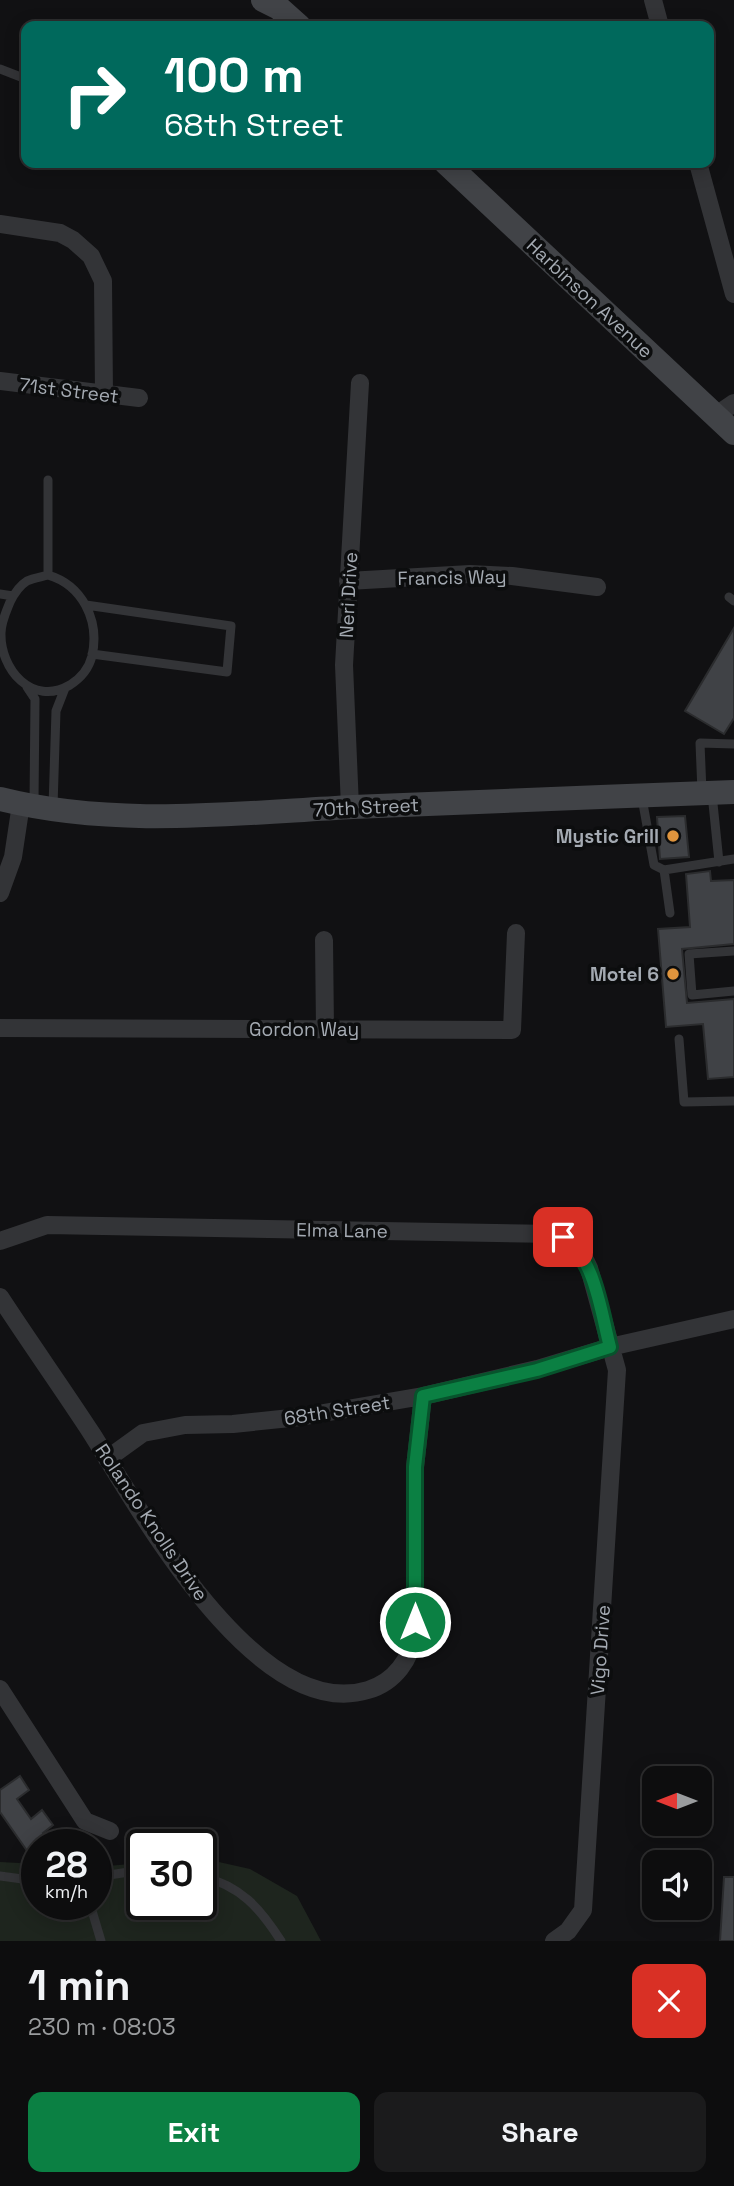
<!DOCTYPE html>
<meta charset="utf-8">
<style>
:root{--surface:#0d0d0e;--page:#1b1b1c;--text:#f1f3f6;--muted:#9a9c9e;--line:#2d2d2e;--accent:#0b8043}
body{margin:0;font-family:"Space Grotesk",sans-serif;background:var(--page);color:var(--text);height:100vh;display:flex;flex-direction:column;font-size:26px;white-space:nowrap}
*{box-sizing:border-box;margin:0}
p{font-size:23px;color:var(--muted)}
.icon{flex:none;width:38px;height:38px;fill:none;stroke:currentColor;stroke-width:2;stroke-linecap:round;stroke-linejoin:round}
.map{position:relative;height:1941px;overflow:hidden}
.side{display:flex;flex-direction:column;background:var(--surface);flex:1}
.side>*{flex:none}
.banner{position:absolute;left:21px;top:21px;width:693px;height:147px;border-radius:14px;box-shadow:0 4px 18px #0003,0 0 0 2px var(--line);background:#00695c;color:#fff;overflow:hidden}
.needle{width:46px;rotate:270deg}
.controls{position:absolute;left:642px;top:1766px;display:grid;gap:14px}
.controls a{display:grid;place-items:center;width:70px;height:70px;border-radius:14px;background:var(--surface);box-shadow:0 4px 18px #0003,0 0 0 2px var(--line);font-size:35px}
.speed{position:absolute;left:21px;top:1829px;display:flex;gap:14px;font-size:35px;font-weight:700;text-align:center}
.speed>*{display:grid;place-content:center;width:91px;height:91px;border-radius:50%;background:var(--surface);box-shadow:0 4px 18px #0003,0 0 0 2px var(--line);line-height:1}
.speed small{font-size:18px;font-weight:400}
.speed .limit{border:4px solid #111;border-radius:10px;background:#fff;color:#111}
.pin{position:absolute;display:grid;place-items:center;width:60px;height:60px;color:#fff;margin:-30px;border-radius:14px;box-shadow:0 4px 10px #0006}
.me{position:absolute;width:77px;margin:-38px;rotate:0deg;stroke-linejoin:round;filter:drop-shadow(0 0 5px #0008)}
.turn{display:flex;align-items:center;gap:24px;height:147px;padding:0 28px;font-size:32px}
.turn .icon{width:91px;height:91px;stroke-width:2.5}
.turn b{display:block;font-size:49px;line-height:60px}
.round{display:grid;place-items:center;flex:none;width:74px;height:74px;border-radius:14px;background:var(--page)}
.summary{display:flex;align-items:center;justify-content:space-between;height:119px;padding:0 28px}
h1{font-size:42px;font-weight:800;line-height:52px}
.button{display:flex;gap:14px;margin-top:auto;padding:14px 28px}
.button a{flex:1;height:80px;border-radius:14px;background:var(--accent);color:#fff;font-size:28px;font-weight:800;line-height:80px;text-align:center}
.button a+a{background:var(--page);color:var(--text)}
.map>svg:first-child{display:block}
.green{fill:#1e251e}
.building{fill:#404246;stroke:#2b2c2e;stroke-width:2}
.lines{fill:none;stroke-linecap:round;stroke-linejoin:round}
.lane{stroke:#333437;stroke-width:9}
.street{stroke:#333437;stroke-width:18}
.secondary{stroke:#414347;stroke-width:24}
.route-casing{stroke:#07532c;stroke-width:18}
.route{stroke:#0b8043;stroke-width:12}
.poi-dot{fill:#df943d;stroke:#0c0d0e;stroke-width:2.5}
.labels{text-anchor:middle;stroke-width:7;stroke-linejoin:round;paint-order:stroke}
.street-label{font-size:19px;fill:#a4aab2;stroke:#0c0d0e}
.poi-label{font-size:19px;font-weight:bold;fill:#a4aab2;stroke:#0c0d0e;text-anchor:end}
</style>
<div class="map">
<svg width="734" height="1941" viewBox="0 0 734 1941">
<rect width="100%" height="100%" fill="#111113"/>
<!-- green -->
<path class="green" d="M201,1858L250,1869L297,1896L321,1941H0V1862L37,1864V1904H96V1867L142,1863V1904H201Z"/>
<!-- building -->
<path class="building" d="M734,628V718L724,734L685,711Z
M685,816L689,857L660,859L657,817Z
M710,871L711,881L734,880V944L682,949L687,1003L734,999V1077L708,1079L703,1024L666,1027L658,929L690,927L686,874Z
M20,1776L29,1790L17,1799L31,1819L42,1810L53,1825L43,1833L50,1844H37V1865L0,1812V1790Z
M724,1877H734V1941H720Z"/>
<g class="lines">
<!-- lane -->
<path class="lane" d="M0,69L26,79
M48,575C82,585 100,620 92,656C89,668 81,678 70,685C32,707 0,669 1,633C1,622 6,612 10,602C14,594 19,586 27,581C33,578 41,577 48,575Z
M48,575V480
M0,594L13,596
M729,597L734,601
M86,605L231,626L227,672L92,654
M27,687L35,699L34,803
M702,792L700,743L734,744
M712,794L719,862
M642,798L654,865L664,870
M53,807L56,711L65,688
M670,913L664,870L734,859
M734,951L689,954L692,995L734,991
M679,1039L684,1102L734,1101
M0,1876L37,1881
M201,1876C241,1886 260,1908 281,1941
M96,1877L142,1870
M90,1904L101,1941"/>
<!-- street -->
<path class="street" d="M653,0L660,26
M698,163L734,294
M0,224L60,233L73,240L91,256L103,281L104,395
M0,381L139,398
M715,416L734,403
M348,581L470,574L512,576L597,587
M350,807L344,665L360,383
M0,893L13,857L21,804
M324,940L325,1029
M0,1028L512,1030L516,933
M0,1241L47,1225L556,1234C572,1241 582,1252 589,1268L617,1370L583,1910L568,1931L554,1941
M0,1297C30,1343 62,1388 92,1434C140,1510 257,1724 368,1690C395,1682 411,1659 415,1632V1467L423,1396
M107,1459L143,1433L185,1425L233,1424L300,1417L423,1396L537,1369L610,1347L734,1319
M0,1689L85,1821L110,1831"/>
<!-- secondary -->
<path class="secondary" d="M263,0L279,8L299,26
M446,163L734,433
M0,799C115,828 236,813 353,807C480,801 607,797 734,792"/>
</g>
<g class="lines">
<defs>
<path id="route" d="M415,1622V1467L423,1396L537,1370L610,1347C601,1313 595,1257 563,1237"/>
</defs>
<!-- route casing -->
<use href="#route" class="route-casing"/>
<!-- route -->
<use href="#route" class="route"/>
</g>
<!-- markers -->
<g class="poi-dot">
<circle cx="673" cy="836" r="7"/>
<circle cx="673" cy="974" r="7"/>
</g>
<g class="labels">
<!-- street labels -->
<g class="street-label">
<text transform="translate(590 298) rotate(43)" y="7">Harbinson Avenue</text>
<text transform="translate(69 390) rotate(7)" y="7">71st Street</text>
<text transform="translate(452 577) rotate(-1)" y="7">Francis Way</text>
<text transform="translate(348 595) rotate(-87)" y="7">Neri Drive</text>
<text transform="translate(366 807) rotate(-3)" y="7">70th Street</text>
<text x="304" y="1036">Gordon Way</text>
<text transform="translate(342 1230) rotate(1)" y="7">Elma Lane</text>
<text transform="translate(337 1410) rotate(-9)" y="7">68th Street</text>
<text transform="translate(152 1522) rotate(56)" y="7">Rolando Knolls Drive</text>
<text transform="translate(600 1650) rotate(-86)" y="7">Vigo Drive</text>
</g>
<!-- poi labels -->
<g class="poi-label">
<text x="659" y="843">Mystic Grill</text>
<text x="659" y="981">Motel 6</text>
</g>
</g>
</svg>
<div class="controls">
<a><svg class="needle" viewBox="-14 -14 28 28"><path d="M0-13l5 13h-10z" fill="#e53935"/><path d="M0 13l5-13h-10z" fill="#9a9c9e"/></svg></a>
<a><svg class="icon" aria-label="sound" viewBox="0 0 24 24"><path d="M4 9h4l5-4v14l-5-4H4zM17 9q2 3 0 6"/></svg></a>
</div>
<div class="speed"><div>28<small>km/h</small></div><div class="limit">30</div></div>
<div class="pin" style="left:563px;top:1237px;background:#d93025"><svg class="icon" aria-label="arrive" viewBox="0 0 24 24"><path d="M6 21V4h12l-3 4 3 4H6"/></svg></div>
<svg class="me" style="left:415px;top:1622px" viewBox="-20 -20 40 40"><circle r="17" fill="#0b8043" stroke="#fff" stroke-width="3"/><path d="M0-11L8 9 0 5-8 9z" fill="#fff"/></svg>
<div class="banner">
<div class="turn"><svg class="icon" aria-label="right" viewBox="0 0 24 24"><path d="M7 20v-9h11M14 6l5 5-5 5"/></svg><div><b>100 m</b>68th Street</div></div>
</div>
</div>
<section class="side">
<div class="summary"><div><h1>1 min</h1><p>230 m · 08:03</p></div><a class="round" style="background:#d93025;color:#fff"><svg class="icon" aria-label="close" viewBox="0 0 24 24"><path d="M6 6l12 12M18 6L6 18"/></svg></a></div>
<div class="button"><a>Exit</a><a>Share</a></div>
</section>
